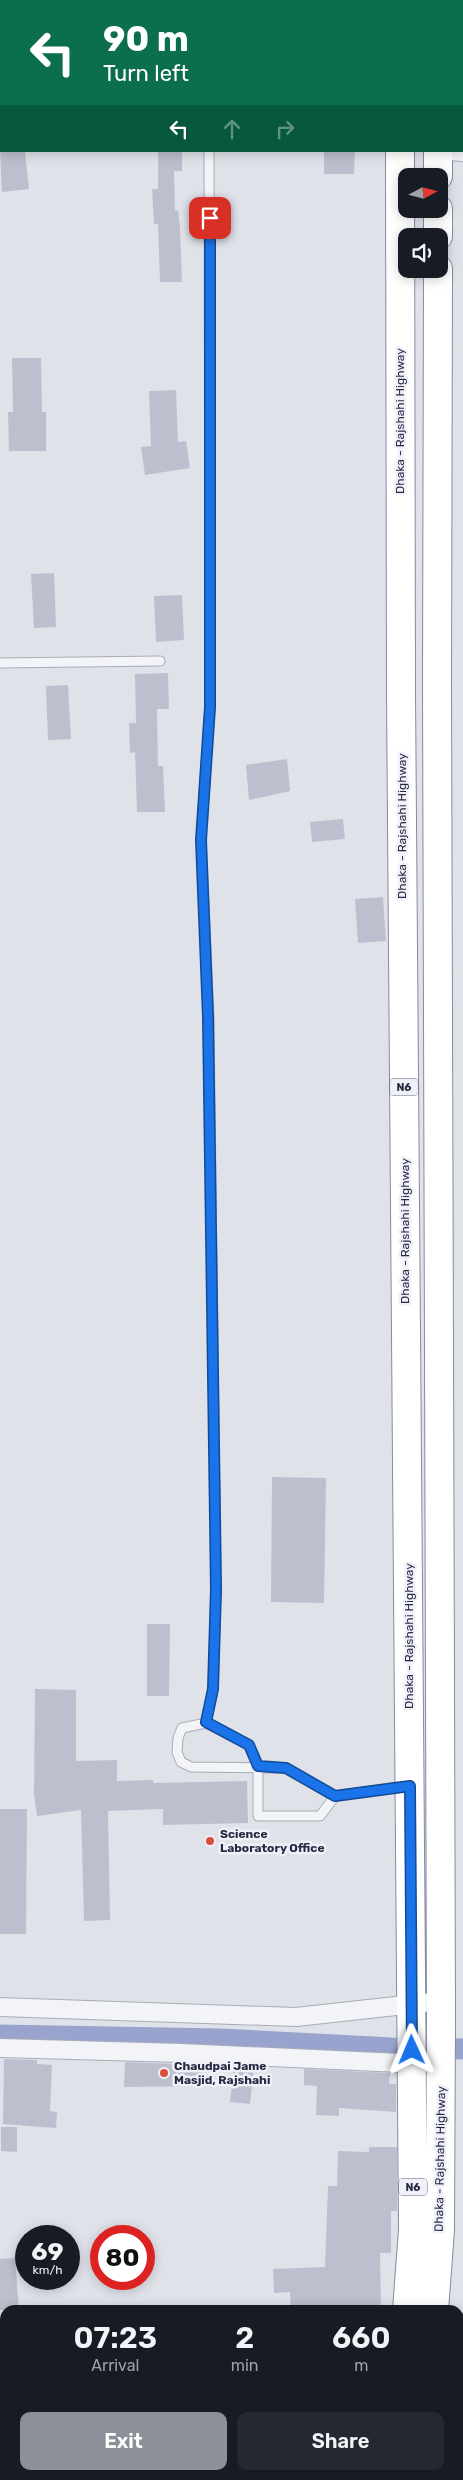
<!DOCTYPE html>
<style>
:root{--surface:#171b24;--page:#242831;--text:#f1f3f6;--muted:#9ea1a6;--accent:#8c9099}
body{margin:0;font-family:Rubik,sans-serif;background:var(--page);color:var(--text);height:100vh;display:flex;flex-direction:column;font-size:19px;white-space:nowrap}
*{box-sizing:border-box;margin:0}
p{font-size:16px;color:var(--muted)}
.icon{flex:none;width:28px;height:28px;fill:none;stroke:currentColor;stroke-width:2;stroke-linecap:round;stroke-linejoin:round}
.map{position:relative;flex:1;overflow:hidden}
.drawer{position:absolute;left:0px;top:2305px;width:464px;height:175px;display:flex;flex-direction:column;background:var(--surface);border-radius:15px 15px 0 0;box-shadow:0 2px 12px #0003}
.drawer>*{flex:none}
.banner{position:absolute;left:0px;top:0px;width:464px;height:152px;box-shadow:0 2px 12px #0003;background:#0b6e4f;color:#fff;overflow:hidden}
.needle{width:32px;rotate:83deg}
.tools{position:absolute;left:398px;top:168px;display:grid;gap:10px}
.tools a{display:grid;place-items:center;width:50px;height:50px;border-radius:10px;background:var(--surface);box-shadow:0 2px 12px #0003;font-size:25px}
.speed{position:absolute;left:15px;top:2225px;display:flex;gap:10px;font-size:25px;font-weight:700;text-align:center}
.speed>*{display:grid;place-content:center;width:65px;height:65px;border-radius:50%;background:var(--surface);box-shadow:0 2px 12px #0003;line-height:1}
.speed small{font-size:12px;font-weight:400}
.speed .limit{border:8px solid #d22;background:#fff;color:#111}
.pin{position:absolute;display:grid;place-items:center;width:42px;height:42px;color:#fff;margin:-21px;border-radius:10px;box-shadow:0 2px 8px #0006}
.me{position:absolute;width:55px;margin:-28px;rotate:359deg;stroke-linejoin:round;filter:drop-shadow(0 0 4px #0008)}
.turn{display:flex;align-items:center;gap:18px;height:105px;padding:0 20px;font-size:22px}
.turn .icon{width:65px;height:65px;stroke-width:2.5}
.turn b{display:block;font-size:35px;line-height:42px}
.lanes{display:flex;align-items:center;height:48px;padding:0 20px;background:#0003;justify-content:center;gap:25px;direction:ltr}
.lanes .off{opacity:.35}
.eta{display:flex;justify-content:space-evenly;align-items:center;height:85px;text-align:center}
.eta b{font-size:30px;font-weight:600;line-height:35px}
.primary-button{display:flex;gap:10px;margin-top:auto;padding:10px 20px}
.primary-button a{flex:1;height:58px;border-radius:10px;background:var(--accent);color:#fff;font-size:20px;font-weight:600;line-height:58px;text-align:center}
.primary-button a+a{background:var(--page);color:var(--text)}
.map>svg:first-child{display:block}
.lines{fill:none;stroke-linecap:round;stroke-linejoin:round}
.canal{stroke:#98a4cd;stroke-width:21}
.building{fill:#bdbfce}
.lane-casing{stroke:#a8abb8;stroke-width:11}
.street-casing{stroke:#a8abb8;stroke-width:20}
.highway-casing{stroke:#868aa2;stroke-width:30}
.lane{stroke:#f3f4f8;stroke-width:9}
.street{stroke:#f3f4f8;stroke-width:18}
.highway{stroke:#fff;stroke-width:28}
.route-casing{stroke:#114b97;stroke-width:12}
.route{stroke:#1a73e8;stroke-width:9}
.poi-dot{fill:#d94d3b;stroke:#f0f1f8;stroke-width:2}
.labels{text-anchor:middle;stroke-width:5;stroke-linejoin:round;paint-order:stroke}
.shield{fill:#f0f1f8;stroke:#636679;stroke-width:1}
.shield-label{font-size:11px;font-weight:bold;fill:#272a43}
.street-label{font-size:12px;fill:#272a43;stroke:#f0f1f8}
.poi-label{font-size:12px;font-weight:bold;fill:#272a43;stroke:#f0f1f8;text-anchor:start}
</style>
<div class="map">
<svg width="463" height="2480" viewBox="0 0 463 2480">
<rect width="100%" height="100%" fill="#e0e2ea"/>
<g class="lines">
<!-- canal -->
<path class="canal" d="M0,2035L221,2039L392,2048L463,2049"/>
</g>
<!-- building -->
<path class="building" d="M0,151H25L29,189L2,192Z
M158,151H182V171H174L175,211L178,210L180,227L182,282H160L158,224H154L152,189H158Z
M324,151H355L354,174H324Z
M12,358H41L42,412H46V451H9L8,412H13Z
M176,390L178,442L186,441L190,468L145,475L141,447L151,446L149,391Z
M54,573L56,627L34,628L31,574Z
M182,595L184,640L156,642L154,596Z
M168,673L169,709H157L158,766H163L165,812H137L135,752L130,753L129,723H136L135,674Z
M68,685L71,739L48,740L46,686Z
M287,759L290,791L249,800L246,765Z
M343,819L345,839L312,842L310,822Z
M383,897L386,941L358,943L355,899Z
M272,1477L326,1478L324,1603L271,1602Z
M147,1624H170L169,1696H147Z
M35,1689L76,1690V1761L117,1760V1781L153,1780V1783L247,1781L248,1823L163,1825V1809L108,1811L110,1920L84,1921L81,1810L37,1816L34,1794Z
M0,1809H27L26,1934H0Z
M4,2059L37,2060V2064L52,2065L50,2111L57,2112L56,2128L3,2124Z
M125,2062L202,2065L204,2086L124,2087Z
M234,2066L254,2067L250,2104L230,2102Z
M304,2069L390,2073L389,2084H396V2112L339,2108V2116L316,2115L317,2086L304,2085Z
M1,2127H17V2152L1,2151Z
M369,2147H397V2211H391V2253H380L381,2310H291L290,2292L274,2293L273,2269L325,2267L328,2186H337L338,2151L369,2152Z
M15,2258L19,2310H0V2259Z"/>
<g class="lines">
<defs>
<path id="lane" d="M0,96H1
M0,663L160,661
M206,1723L213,1689L216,1589L209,1017L201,840L210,707L209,151
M335,1796L320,1816H258V1767L249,1745L206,1723L182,1728L178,1738L177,1752L181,1762L191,1767L286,1768L335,1796L406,1786"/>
<path id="street" d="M447,151L463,152
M0,2007L296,2017L441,2001
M0,2048L181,2053L422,2064"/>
<path id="highway" d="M402,1V0
M439,1V0
M400,151L401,694L413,2230L407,2310
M438,176V151
M438,236V209
M434,2310L440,2230L441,2018L437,687L438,269
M396,2480V2475
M422,2480V2475"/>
</defs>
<!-- lane casing -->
<use href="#lane" class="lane-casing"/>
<!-- street casing -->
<use href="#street" class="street-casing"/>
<!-- highway casing -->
<use href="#highway" class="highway-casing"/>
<!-- lane -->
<use href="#lane" class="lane"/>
<!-- street -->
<use href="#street" class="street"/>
<!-- highway -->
<use href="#highway" class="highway"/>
</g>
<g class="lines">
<defs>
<path id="route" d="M210,218V707L201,840L208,1017L216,1589L213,1689L206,1722L249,1745L258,1766L286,1768L335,1796L410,1786L412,2050"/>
</defs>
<!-- route casing -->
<use href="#route" class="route-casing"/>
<!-- route -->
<use href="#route" class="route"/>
</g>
<!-- markers -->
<g class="poi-dot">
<circle cx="210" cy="1841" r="5"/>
<circle cx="164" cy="2073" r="5"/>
</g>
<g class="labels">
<!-- shield labels -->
<g class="shield">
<rect x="390" y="1078.5" width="28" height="17" rx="4"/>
<rect x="399" y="2178.5" width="28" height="17" rx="4"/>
</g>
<g class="shield-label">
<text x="404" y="1091">N6</text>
<text x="413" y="2191">N6</text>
</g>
<!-- street labels -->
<g class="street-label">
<text transform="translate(400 421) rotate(-90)" y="4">Dhaka - Rajshahi Highway</text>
<text transform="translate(402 826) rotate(-90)" y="4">Dhaka - Rajshahi Highway</text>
<text transform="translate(405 1231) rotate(-90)" y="4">Dhaka - Rajshahi Highway</text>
<text transform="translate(409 1636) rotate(-90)" y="4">Dhaka - Rajshahi Highway</text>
<text transform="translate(440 2159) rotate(-89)" y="4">Dhaka - Rajshahi Highway</text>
</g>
<!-- poi labels -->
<g class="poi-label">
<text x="220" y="1838">Science<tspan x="220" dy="14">Laboratory Office</tspan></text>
<text x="174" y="2070">Chaudpai Jame<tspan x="174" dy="14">Masjid, Rajshahi</tspan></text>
</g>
</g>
</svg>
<div class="tools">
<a><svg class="needle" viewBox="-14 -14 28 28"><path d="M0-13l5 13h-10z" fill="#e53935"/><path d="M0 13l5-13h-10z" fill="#9ea1a6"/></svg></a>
<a><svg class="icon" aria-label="sound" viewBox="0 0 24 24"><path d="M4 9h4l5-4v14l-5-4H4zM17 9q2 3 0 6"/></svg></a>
</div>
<div class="speed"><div>69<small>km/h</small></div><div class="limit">80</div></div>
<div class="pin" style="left:210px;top:218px;background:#d93025"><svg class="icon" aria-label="arrive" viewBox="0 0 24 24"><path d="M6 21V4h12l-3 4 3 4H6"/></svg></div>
<svg class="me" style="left:412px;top:2050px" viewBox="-20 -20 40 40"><path d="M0-17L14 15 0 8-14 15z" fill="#1a73e8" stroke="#fff" stroke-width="4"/></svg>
<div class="banner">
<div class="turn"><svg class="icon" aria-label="left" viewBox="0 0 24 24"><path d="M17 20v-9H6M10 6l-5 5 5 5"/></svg><div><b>90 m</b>Turn left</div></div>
<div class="lanes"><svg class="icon" aria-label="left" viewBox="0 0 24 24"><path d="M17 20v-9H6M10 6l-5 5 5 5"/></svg><svg class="icon off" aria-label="ahead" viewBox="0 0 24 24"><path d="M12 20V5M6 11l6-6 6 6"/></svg><svg class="icon off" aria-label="right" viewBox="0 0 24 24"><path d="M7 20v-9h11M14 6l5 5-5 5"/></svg></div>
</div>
<section class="drawer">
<div class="eta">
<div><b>07:23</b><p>Arrival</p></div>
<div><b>2</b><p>min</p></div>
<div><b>660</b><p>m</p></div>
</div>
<div class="primary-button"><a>Exit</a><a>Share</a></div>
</section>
</div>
